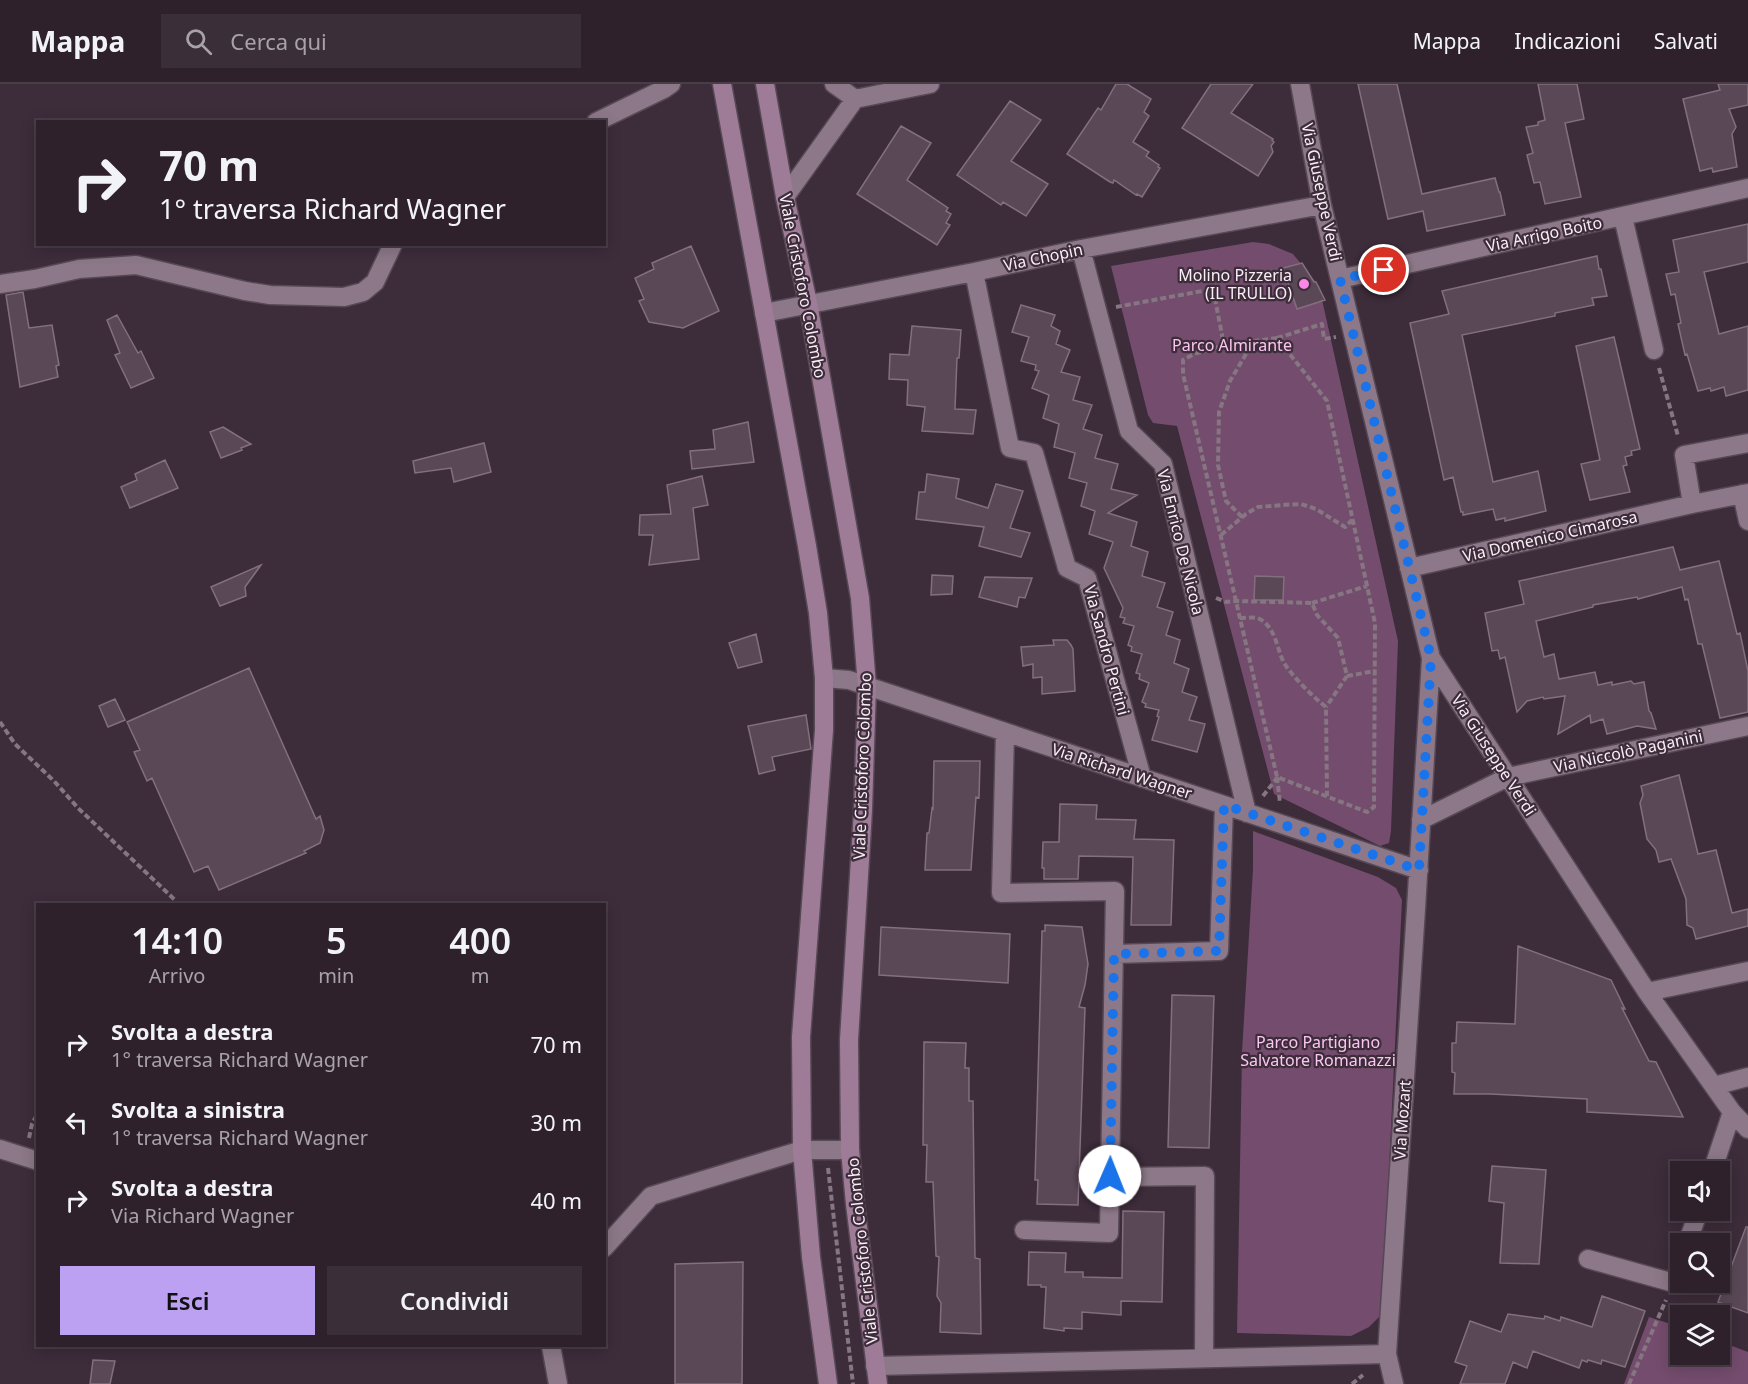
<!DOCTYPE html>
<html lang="it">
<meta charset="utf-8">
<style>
:root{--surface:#2e212c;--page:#3a2e38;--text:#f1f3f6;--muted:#a7a3a9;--line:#493e48;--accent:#bca0f2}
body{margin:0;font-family:"Noto Sans",sans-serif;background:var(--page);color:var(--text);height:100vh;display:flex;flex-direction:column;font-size:22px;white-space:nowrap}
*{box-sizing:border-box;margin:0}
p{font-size:20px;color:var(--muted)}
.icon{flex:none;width:33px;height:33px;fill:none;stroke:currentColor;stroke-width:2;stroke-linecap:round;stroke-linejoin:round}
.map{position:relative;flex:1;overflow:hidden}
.side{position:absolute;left:36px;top:819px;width:570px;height:444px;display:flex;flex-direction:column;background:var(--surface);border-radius:0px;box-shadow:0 3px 15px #0003,0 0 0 2px var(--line)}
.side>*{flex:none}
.guide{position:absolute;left:36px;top:36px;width:570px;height:126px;border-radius:0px;box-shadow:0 3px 15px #0003,0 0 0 2px var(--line);background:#2e212c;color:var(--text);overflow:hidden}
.buttons{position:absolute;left:1670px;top:1077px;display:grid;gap:12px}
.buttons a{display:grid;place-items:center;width:60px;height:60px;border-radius:0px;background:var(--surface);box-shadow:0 3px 15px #0003,0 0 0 2px var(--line);font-size:30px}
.pin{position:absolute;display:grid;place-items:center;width:51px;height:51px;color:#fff;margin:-26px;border:3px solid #fff;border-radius:50%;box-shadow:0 2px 6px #0007}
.me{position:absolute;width:66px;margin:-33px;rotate:1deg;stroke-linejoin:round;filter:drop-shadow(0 0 4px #0008)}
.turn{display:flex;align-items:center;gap:21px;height:126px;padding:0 24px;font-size:27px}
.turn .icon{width:78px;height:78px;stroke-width:2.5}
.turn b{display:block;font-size:42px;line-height:51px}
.eta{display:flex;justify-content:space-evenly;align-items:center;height:102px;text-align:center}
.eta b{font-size:36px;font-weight:600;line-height:42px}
.button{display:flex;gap:12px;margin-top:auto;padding:12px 24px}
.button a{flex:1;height:69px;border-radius:0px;background:var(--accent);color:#111;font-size:24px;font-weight:600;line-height:69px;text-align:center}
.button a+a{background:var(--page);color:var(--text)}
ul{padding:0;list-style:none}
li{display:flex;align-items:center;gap:18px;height:78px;padding:0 24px}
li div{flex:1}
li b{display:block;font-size:22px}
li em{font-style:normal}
header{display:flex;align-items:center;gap:36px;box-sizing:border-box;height:84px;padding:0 30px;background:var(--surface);border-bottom:2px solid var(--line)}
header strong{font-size:28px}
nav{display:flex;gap:33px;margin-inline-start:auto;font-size:21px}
.search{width:420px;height:54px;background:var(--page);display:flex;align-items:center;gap:15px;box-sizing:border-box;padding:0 21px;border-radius:0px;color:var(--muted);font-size:22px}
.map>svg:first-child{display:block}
.green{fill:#744c6d}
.building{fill:#5a4856;stroke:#836f7f;stroke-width:1.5}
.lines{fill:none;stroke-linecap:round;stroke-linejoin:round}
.minor-casing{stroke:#564854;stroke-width:21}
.secondary-casing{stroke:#564854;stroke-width:21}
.path{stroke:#857682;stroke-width:4;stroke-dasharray:6 3;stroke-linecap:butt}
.minor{stroke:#8c7888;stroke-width:18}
.secondary{stroke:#9e7c97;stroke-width:18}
.route{stroke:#1a73e8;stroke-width:10;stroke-dasharray:0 18}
.poi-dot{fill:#fa87e8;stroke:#3d2c3a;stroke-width:2}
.labels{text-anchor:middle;stroke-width:4.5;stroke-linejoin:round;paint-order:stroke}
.street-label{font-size:16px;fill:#f9edf6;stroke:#3d2c3a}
.poi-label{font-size:16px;fill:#f9edf6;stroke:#3d2c3a;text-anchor:end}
.park-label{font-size:16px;fill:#fbc6f1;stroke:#3d2c3a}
</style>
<header>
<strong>Mappa</strong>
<div class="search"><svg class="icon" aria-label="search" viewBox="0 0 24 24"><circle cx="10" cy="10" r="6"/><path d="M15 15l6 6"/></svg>Cerca qui</div>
<nav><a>Mappa</a><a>Indicazioni</a><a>Salvati</a></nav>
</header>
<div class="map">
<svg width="1748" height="1300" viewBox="0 0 1748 1300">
<rect width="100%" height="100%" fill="#3d2c3a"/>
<!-- green -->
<path class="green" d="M1253,158L1269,160L1293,170L1319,202L1398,557L1391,747L1389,759L1380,762L1274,710L1177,342L1153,339L1148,331L1111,182Z
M1253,747L1378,793L1396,804L1402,816L1382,1230L1369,1243L1351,1252L1237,1249L1242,968L1253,785Z
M1649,1233L1680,1243V1270H1719V1257L1748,1268V1300H1624Z"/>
<!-- building -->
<path class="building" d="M1116,0H1127L1151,15L1144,28L1149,32L1133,58L1149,68L1146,72L1159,81L1158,83L1160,84L1142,113L1137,110L1136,111L1114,96L1113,99L1110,98L1067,70L1098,24L1101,26Z
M1211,0H1253L1231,29L1273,55L1272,56L1274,58L1271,62L1273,68L1258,92L1182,44Z
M1358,0H1397L1422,110L1495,94L1499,108H1500L1505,131L1427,147L1423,127L1388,135Z
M1538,0H1577L1584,35L1565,39L1581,113L1545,120L1540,98L1534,99L1527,71L1533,69L1526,43L1538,41V38L1545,36Z
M1718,0H1748V21L1729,25L1736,43L1732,50L1737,83L1713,88L1712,84L1700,87L1683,15L1720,6Z
M1010,17L1041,36L1011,77L1048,100L1026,132L1003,118L1001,121L957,91Z
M901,42L931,59L907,96L948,124L946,127L951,130L946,139L950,141L937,161L857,110Z
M1748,140V178L1704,188L1719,250L1748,242V306L1726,312L1724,303L1711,307L1710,304L1698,307L1687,270L1685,271L1678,240L1681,239L1675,210L1671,211L1666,190L1679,188L1673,156Z
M691,162L719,227L683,244L649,238L639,217L644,215L635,194L654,185L652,179Z
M1597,172L1599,185H1601L1607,212L1592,214L1594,221L1555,229V232L1462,251L1493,398L1538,387L1546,427L1505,437V434L1496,436L1493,425L1463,431V428H1461L1453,393L1444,396L1410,239L1449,230L1442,207Z
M1302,179L1314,198H1316L1325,216L1297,225L1283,184Z
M23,208L29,244L52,241L59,281L56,282L58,293L20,303L6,211Z
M1021,221L1055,231L1051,242L1060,247L1056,260L1070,266L1061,288L1080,293L1073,316L1092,321L1083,345L1102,351L1095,374L1118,380L1111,405L1137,411L1108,429L1137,438L1131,462L1148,468L1142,492L1165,499L1157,523L1173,528L1166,551L1180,556L1174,579L1189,585L1182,608L1197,613L1189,636L1205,640L1197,668L1152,656L1159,633L1157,632L1159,626L1145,623L1146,620L1142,618L1149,599L1139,595L1140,590L1136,589L1142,570L1131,567L1132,563L1128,561L1134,542L1123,539L1125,534L1120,533L1123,524L1104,484L1113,458L1089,450L1095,427L1081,422L1087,399L1069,394L1075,369L1054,363L1059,340L1043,334L1049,311L1032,304L1039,287L1035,286L1036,281L1021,277L1029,253L1012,248Z
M117,231L138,269L141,267L154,294L131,304L115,271L120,269L107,236Z
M912,242L961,246L959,274H957L955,325L976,326L973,350L922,347L925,323L907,321L908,296L889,295L890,270L909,271Z
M1614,253L1640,365L1631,367L1632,371L1625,373L1627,381L1623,382L1630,408L1590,416L1581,380L1600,376L1576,262Z
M748,338L754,378L692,385L690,367L715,365L713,346Z
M223,343L251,360L241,364L242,366L221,374L210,348Z
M484,359L491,388L454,398L451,384L415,389L413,377Z
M165,376L178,404L130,424L121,403L137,396L135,390Z
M927,390L959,395L956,414L988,424L996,400L1023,407L1010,444L1030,449L1021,473L979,462L984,443L916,435L919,408H925Z
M702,392L708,421L693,424L699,475L649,481L653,451H639L640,431L671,430L667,401Z
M1673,463L1680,486L1719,477L1737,550L1740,549L1748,587V628L1720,634L1702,560H1698L1688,515L1685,516L1682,503L1638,515L1637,513L1593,521V523L1536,537L1544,573L1554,570L1559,595L1595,588L1598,601L1612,598V601L1631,597L1634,600L1644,598L1649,627L1651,629L1656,645L1637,642L1607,650L1603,635L1591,639L1590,631L1558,650L1565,612L1544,615L1543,613L1527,617L1517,628L1505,573L1500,575L1498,566L1492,567L1485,529L1524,520L1519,497Z
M261,481L245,503L246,512L220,522L211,503Z
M932,491L953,492L952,510L931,511Z
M1255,492L1284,493L1283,516H1254Z
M985,493L1032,494L1025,514L1019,513L1017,523L979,513Z
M756,550L762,578L738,584L729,559Z
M1053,556H1067L1071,561L1073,565L1075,607L1042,610V593L1033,594V580L1023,582L1021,563L1054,561Z
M249,584L316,735L320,732L324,746L320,759L304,767L306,769L219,806L208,782L194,788L152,694L147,697L134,668L140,666L127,638Z
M115,615L125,636L108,643L99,622Z
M806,631L811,665L772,673L775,686L759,690L748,642Z
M934,677H980L979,714L976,713L971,786H925L927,749H929L932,724L933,725Z
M1679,691L1698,770L1716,766L1732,829L1748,825V842L1696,855L1693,844L1687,841L1686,815L1671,775L1659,778L1656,766L1647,755L1640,719L1643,711L1641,702Z
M1060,720L1097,721L1096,735L1136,736L1134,755L1174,756L1171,841H1131L1133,773L1079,772L1078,795H1044V784H1042L1043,758H1059Z
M1045,841L1082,843L1088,880L1085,901L1079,923L1085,924L1078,1121L1037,1120L1038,1096H1035L1040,922L1042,847H1045Z
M881,843L1010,850L1008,899L879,891Z
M1518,862L1611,896L1625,925L1622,924L1649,977L1656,978L1683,1033L1587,1028V1015L1490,1010H1454L1455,989L1452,988V959H1456L1457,938L1515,940Z
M1172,911L1214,912L1209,1064L1168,1063Z
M924,958L966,959L965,984H969V1017H973L975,1174L980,1175L981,1250L940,1248L941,1219L937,1212L939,1173L936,1172L933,1098H926L927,1061H923Z
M1492,1082L1546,1086L1539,1180L1500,1179L1504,1119L1489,1117Z
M1123,1127L1164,1128L1162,1218L1121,1217V1231L1082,1228V1245L1064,1244V1247L1044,1244L1046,1203H1041V1201H1028L1029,1168L1066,1169L1065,1188H1083V1193L1122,1194Z
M1746,1143H1748V1229L1718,1218Z
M743,1178L742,1300H675V1180Z
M1602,1212L1645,1227L1625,1283L1602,1276L1601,1280L1588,1276L1587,1278L1582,1276L1579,1284L1533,1267L1527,1284L1513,1278L1505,1300H1460L1467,1282L1455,1278L1470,1237L1501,1248L1508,1230L1544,1235L1545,1232L1560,1237L1561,1233L1592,1243Z
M93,1276L115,1277L110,1300H90Z"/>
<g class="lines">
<defs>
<path id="minor" d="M1300,0L1322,121L1431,574L1647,908L1732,1028L1748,1045
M855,15L930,0
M596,38L664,5L671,0
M785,113L855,15L834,0
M1623,133L1654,266
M1081,165L1129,347L1163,380L1247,729
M974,188L1010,364L1034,369L1067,484L1087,494L1142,694
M1340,195L1748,104
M0,200L35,195L79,185L136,181L245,207L270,211L344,213L363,208L375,198L393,160
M764,229L974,188L1081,165L1322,121
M1742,410L1748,437
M1692,420L1684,371L1748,359
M1409,484L1692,420L1748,409
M824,594L849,596L1419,786
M1005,648L1001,809L1115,807L1109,1149L1024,1146
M1421,736L1508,693L1748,642
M1114,870L1219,867L1224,721
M1647,908L1748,887
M1714,1002L1748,993
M0,1065L38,1077
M1712,1088L1732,1028
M1110,1093L1205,1092L1204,1274
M1687,1160L1699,1126
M604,1164L651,1112L802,1066H850
M1588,1175L1674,1199L1680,1181
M551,1262L558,1300
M875,1282L1387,1270
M1394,1300L1387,1270L1416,825L1431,574"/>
<path id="secondary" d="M722,0L807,462L818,529L824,594V646L801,953L802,1066L811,1173L828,1300
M765,0L785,113L808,219L860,514L867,602L863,726L849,956L850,1066L855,1120L878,1300"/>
</defs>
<!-- minor casing -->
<use href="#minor" class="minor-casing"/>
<!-- secondary casing -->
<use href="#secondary" class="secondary-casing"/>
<!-- path -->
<path class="path" d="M1116,223L1213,205L1224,261L1194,270L1183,276V290L1277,693L1367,728L1374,723L1375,539L1327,317L1277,254L1224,261
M1277,254L1322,240L1324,255L1336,253
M1659,284L1678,352
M1242,433L1226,417L1218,381L1219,328L1230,297L1249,265L1252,257
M1221,451L1246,430L1258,423L1282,421L1301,420L1316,425L1345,443L1352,436
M1216,514L1226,518L1236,517L1312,519L1317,531L1338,554L1347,592L1326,623
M1312,519L1367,502
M1240,534C1248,534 1257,532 1263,537C1276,547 1277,565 1284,579C1292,592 1314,614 1326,623L1327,712
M1347,592L1375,587
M0,638L15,660L54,697L78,724L175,816L176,820
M1277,693L1280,719
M1263,712L1277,694
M29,1054L32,1040L38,1029
M828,1084L853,1300
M1352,1300L1363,1291
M1629,1300L1666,1216"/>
<!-- minor -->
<use href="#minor" class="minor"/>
<!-- secondary -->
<use href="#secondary" class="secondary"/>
</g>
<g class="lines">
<!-- route -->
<path class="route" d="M1110,1092L1114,870L1219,867L1224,721L1419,786L1431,574L1340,195L1384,186"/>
</g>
<!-- markers -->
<circle class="poi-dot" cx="1304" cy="200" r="6"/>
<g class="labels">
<!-- street labels -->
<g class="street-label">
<text transform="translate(1322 108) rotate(78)" y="6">Via Giuseppe Verdi</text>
<text transform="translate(1544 150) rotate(-12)" y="6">Via Arrigo Boito</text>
<text transform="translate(1043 173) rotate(-12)" y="6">Via Chopin</text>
<text transform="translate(803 202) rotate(79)" y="6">Viale Cristoforo Colombo</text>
<text transform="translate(1550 452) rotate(-13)" y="6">Via Domenico Cimarosa</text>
<text transform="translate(1181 458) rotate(76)" y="6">Via Enrico De Nicola</text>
<text transform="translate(1107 566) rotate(75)" y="6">Via Sandro Pertini</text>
<text transform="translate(1628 667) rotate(-12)" y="6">Via Niccolò Paganini</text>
<text transform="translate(1494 671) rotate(57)" y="6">Via Giuseppe Verdi</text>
<text transform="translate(862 682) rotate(-88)" y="6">Viale Cristoforo Colombo</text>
<text transform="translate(1122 687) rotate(18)" y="6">Via Richard Wagner</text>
<text transform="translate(1402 1036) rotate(-86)" y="6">Via Mozart</text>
<text transform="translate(862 1167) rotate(-96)" y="6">Viale Cristoforo Colombo</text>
</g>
<!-- poi labels -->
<g class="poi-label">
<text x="1292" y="197">Molino Pizzeria<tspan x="1292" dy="18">(IL TRULLO)</tspan></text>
</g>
<!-- park labels -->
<g class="park-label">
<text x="1232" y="267">Parco Almirante</text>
<text x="1318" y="964">Parco Partigiano<tspan x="1318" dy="18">Salvatore Romanazzi</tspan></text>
</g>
</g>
</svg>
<div class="buttons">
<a><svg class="icon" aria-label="sound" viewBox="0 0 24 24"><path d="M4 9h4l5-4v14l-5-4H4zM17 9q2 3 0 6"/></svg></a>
<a><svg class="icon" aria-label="search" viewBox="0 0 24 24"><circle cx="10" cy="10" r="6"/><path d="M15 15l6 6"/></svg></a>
<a><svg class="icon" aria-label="layers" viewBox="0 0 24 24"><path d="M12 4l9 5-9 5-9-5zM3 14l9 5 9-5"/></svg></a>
</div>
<div class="pin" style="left:1384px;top:186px;background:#d93025"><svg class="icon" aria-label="arrive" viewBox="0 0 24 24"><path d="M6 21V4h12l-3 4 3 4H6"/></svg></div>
<svg class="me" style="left:1110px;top:1092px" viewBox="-20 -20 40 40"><circle r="19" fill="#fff"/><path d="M0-13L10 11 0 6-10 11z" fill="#1a73e8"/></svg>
<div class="guide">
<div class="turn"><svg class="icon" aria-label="right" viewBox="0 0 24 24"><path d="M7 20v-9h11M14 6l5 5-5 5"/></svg><div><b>70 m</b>1° traversa Richard Wagner</div></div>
</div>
<section class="side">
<div class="eta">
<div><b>14:10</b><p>Arrivo</p></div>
<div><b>5</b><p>min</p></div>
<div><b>400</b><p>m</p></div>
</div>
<ul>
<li><svg class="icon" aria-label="right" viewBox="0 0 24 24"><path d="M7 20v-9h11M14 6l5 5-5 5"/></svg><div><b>Svolta a destra</b><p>1° traversa Richard Wagner</p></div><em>70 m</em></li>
<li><svg class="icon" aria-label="left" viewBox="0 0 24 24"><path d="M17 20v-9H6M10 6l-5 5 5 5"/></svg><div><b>Svolta a sinistra</b><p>1° traversa Richard Wagner</p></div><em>30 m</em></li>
<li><svg class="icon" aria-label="right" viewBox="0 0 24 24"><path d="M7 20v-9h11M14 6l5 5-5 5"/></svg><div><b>Svolta a destra</b><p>Via Richard Wagner</p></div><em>40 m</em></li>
</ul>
<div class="button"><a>Esci</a><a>Condividi</a></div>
</section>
</div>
